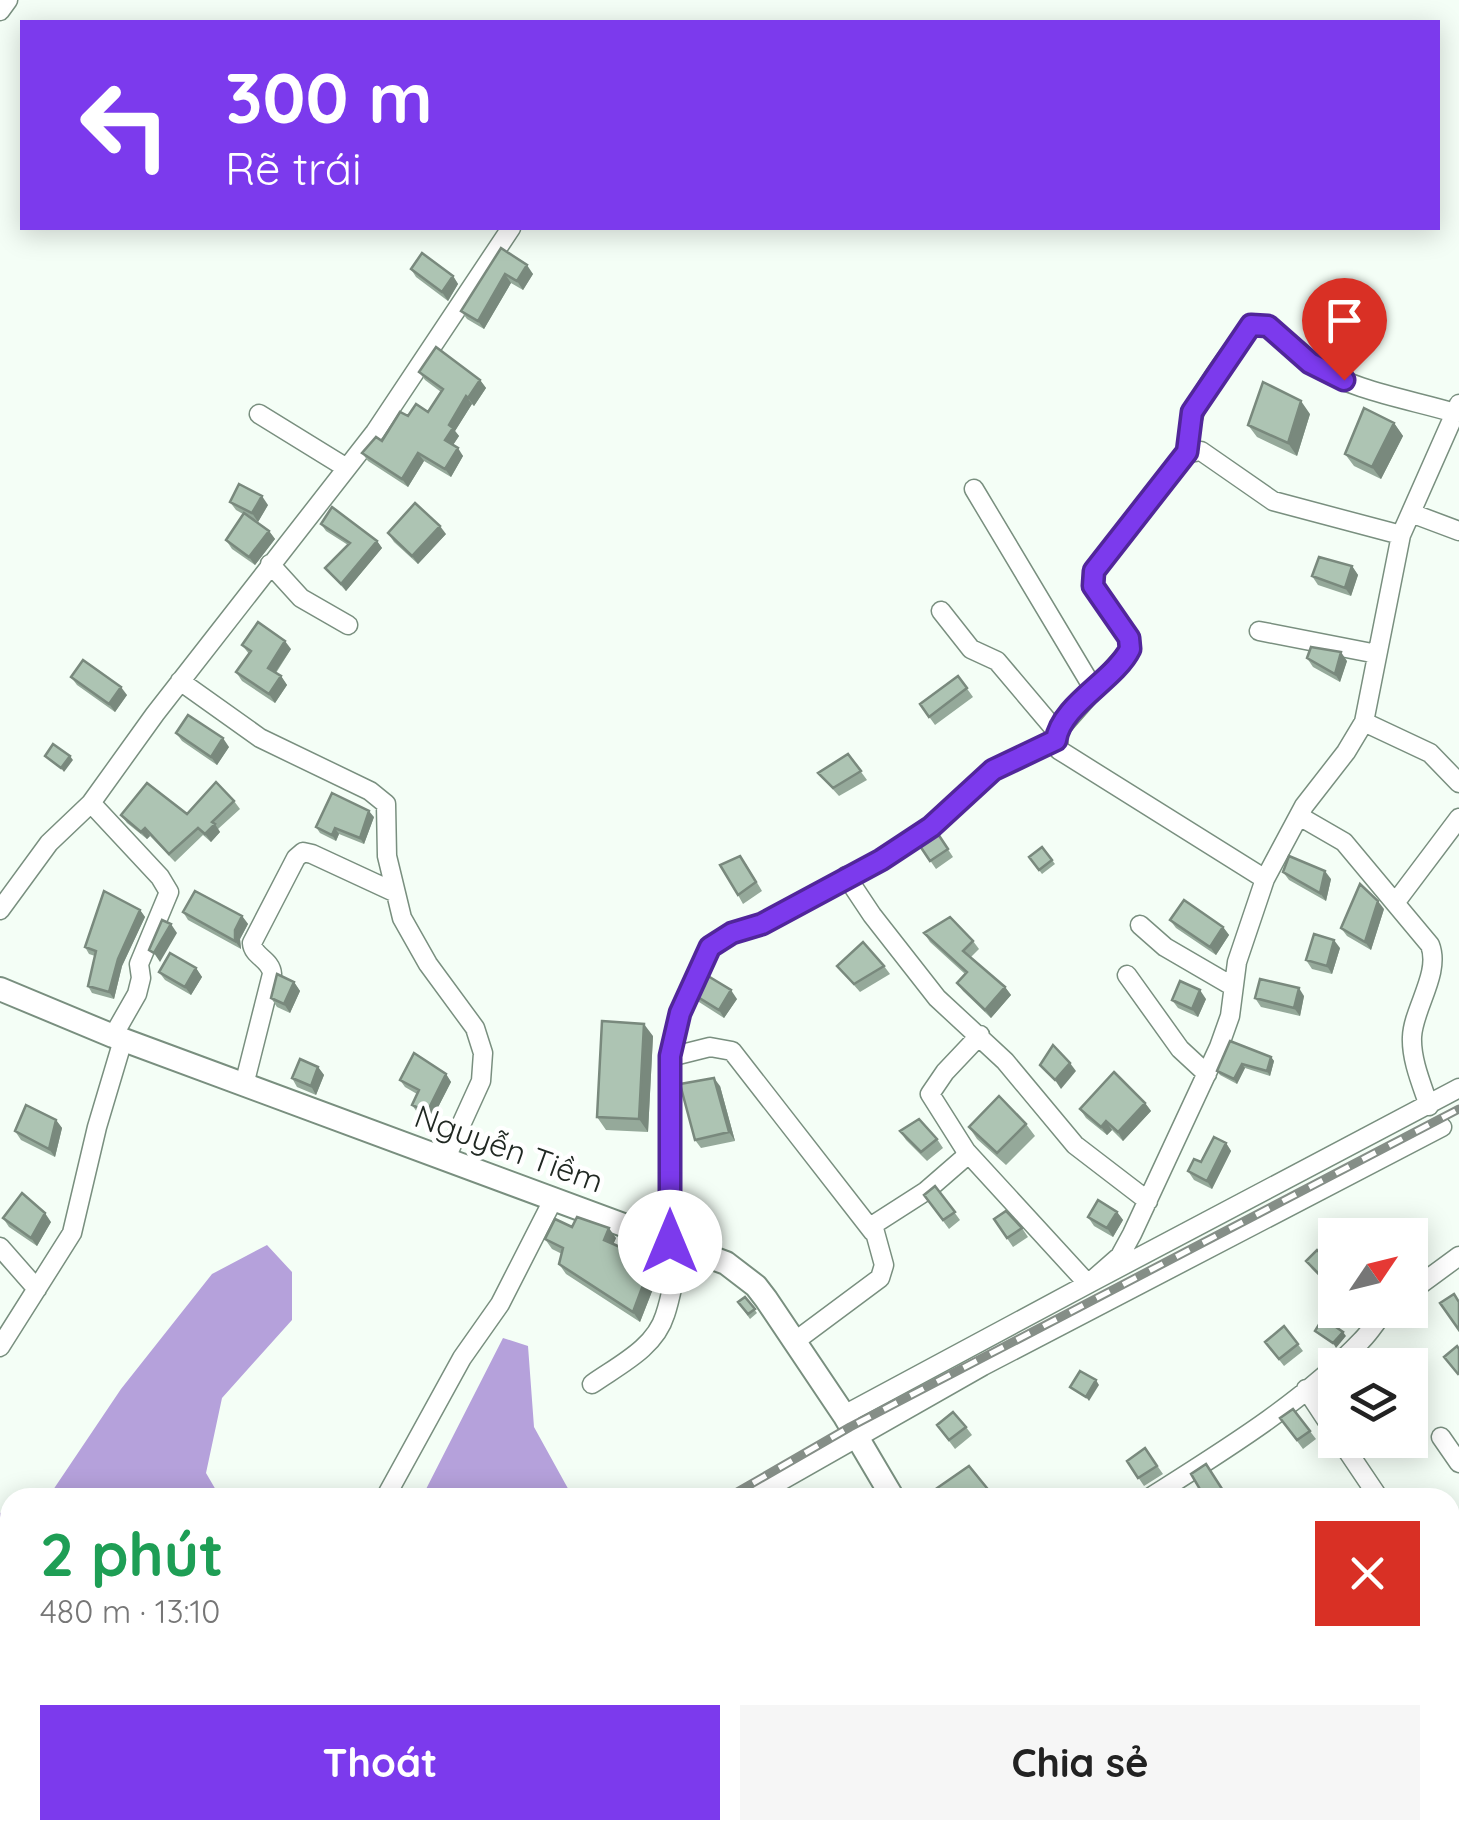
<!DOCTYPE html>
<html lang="vi">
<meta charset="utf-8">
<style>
:root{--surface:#fff;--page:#f6f6f6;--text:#222;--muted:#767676;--accent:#7c3aed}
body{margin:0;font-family:Quicksand,sans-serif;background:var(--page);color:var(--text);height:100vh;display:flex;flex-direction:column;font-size:38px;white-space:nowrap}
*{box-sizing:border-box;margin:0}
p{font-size:32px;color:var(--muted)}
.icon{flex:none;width:55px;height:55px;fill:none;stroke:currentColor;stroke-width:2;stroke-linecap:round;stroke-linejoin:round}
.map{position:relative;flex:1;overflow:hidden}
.sheet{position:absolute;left:0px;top:1488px;width:1460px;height:352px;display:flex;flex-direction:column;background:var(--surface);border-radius:30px 30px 0 0;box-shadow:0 5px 25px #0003}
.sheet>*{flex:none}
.guide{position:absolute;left:20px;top:20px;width:1420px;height:210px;border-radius:0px;box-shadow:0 5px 25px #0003;background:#7c3aed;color:#fff;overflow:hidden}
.needle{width:65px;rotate:55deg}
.tools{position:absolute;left:1318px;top:1218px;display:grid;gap:20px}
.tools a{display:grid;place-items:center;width:110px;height:110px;border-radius:0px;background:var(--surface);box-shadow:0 5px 25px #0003;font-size:50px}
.pin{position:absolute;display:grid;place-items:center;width:85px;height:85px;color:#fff;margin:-102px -42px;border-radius:50% 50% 50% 0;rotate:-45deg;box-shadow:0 0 10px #0007}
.pin .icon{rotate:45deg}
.me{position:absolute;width:110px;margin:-55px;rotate:0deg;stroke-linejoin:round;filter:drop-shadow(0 0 8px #0008)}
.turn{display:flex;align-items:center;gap:35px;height:210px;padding:0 40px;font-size:45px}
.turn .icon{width:130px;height:130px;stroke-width:2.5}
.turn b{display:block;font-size:70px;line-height:85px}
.round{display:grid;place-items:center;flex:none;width:105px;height:105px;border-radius:0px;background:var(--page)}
.overview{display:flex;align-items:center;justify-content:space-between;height:170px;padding:0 40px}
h1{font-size:60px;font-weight:700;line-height:75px;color:#1e9e55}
.button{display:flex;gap:20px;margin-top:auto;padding:20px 40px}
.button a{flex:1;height:115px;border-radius:0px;background:var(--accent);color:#fff;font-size:40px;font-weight:700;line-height:115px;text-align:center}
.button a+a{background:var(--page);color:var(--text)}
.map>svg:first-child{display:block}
.water{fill:#b5a1db}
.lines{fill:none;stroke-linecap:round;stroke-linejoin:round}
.minor-casing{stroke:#798f7f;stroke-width:21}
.tertiary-casing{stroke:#798f7f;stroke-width:26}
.minor{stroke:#fff;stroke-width:18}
.tertiary{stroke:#fff;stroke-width:22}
.rail-casing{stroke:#858e87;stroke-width:9}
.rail{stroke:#fff;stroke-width:5;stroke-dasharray:15;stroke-linecap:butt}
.wall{fill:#95a99a}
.shaded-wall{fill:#79897d}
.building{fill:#adc4b3;stroke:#79897d;stroke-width:2.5}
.route-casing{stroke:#51269a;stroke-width:25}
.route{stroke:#7c3aed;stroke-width:18}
.labels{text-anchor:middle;stroke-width:9;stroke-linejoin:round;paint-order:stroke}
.street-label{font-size:32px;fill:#202822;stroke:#fff}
</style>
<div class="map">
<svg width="1459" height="1838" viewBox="0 0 1459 1838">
<rect width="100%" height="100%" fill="#f4fef6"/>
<!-- water -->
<path class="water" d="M267,1245L292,1272V1320L222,1398L206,1473L220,1497H36L53,1490L121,1389L212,1274Z
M503,1338L528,1346L534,1427L571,1494L564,1498L422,1497Z
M10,1508V1749L1,1750L0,1513Z
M270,1830H588L591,1838H266Z"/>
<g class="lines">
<defs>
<path id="minor" d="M0,11L8,0
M259,414L345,467
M1187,452C1190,395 1219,373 1248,327L1254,324C1278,326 1292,352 1311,364C1353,391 1408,399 1455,413
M974,489L1093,688
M1411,513L1459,531
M270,564L301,598L348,625
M941,611L971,649L997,661L1057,732
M1259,631L1377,654
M180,681L260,738L370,791L386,804L387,856L402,918L428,964L475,1028L483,1053L481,1081L445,1160
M1364,722L1430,753L1459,783
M91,803L160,877L169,892L139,964L141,978L137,994L113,1036
M1299,816L1344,842L1430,945C1441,973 1413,1009 1412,1037C1411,1060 1422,1085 1429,1106
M846,876L872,915L937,998L1005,1061L1075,1145L1148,1201
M1265,879L1059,750L1057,732L1130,649L1129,639L1093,586L1094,571L1184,454L1201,451L1273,501L1401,535
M1395,903L1459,818
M0,910L49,843L91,803L155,714L375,432L511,228
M1140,925L1165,947L1232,986
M1127,975L1180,1049L1207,1074
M670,1057L710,1047L732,1051L873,1232
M244,1085L272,974C271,959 253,957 252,943L296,858L303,852L312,854L394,892
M966,1151L1088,1284L1459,1088
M670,1242V1057L681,1013L710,947L732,933L762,924L881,860L931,827L993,770L1056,740
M0,1247L37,1289
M1410,1292L1459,1256
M794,1342L880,1278L884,1265L873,1225L926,1191L964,1158L966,1151L930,1094L945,1072L980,1035
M0,1347L72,1233L97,1127L123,1040
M592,1384C619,1365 655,1348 665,1315C673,1292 674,1269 683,1247
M1306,1389L1335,1433
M844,1415L1088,1284L1120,1256L1132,1234L1219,1047L1230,1016L1237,962L1265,879L1304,806L1346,752L1364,722L1401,535L1459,404
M1441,1437L1459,1463
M1340,1440L1379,1498
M385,1498L462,1358L500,1304L554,1198
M751,1498L983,1366L1442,1127
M1149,1498C1223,1451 1302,1403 1362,1340C1371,1331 1377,1320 1386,1310
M1450,1527L1459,1522
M1450,1629L1459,1623
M1450,1722L1459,1735
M1450,1806L1459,1800
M825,1830L831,1838
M1382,1830L1388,1838
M664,1838L674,1830
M1199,1838L1212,1830
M1401,1838L1413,1830"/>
<path id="tertiary" d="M0,989L113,1036L726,1263L756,1286L766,1299L844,1415L893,1498
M1110,1830L1116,1838"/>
</defs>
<!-- minor casing -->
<use href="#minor" class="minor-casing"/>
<!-- tertiary casing -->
<use href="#tertiary" class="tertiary-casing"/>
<!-- minor -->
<use href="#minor" class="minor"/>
<!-- tertiary -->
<use href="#tertiary" class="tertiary"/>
<defs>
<path id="rail" d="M727,1498L850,1427L1459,1109
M92,1838L107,1830"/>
</defs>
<!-- rail casing -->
<use href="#rail" class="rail-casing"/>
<!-- rail -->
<use href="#rail" class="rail"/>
</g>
<!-- wall -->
<path class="wall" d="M501,248L533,274L523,290L511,283L484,329L467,319L461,311Z
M411,269L453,276L458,284L448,301L416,277Z
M419,372L480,380L486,388L474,406L472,404L455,431L459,436L453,445L463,456L451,477L424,461L408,487L368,461L362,453L382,441L408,416L428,412L441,392L425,380Z
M1310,414L1297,456L1257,437L1248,425Z
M1394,423L1403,436L1381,479L1354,466L1345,454Z
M230,502L268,505L258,522L248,516L269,531L275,539L255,565L232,549L226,540L243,514L236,510Z
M321,524L377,541L382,548L346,591L325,568L348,545L326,531Z
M388,533L446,534L418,564L394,542Z
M1352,566L1358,575L1351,596L1318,585L1312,576Z
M242,645L291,649L276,673L281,676L287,685L275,703L242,681L236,672L249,654Z
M1307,658L1347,661L1340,682L1313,667Z
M958,676L973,697L935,725L920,704Z
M71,677L127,695L115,712L77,685Z
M176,733L229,747L217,765L182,741Z
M848,754L867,780L839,796L818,773Z
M234,801L240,809L218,829L220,832L211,842L203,835L175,862L150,836L147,839L127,823L121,815L187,814Z
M374,817L364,844L339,834L336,841L320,833L316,827Z
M934,828L953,857L936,869L916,840Z
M1042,847L1055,864L1042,874L1029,857Z
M746,864L762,891L743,904L738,895Z
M1283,872L1331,879L1326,901L1289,880Z
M1384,909L1371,950L1347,936L1341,928Z
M140,910L145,917L122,966L114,999L92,993L88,986L95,956L89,954L85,947Z
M183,912L242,916L248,924L240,939L241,949L188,920Z
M1170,920L1223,927L1229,935L1216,955L1176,928Z
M924,933L973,941L979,949L971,957L1005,987L1011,995L991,1018L963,991L957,983L965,974L930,942Z
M1340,948L1332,974L1312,969L1306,960Z
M837,966H884L890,974L860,992Z
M196,968L202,977L191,995L165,980L159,972Z
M294,982L300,991L290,1013L277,1007L271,998Z
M693,994L737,999L724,1018L699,1002Z
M1304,996L1300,1016L1261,1007L1255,998Z
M1206,999L1198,1017L1178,1008L1172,1000Z
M653,1036L648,1132L606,1130L597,1117Z
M1271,1057L1274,1061L1270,1076L1245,1068L1237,1084L1220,1075L1217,1071Z
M318,1067L324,1075L316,1095L297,1087L292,1078Z
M446,1074L451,1082L432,1119L417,1112L412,1105L417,1094L405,1087L400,1080Z
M720,1086L735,1141L701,1148L695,1140Z
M1145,1103L1151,1111L1123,1141L1112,1130L1107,1135L1086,1118L1080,1109Z
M56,1120L62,1128L55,1157L21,1140L15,1131Z
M1026,1124L1035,1136L1006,1165L977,1139L969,1127Z
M900,1131L937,1139L943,1148L927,1161L906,1140Z
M1226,1143L1231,1151L1212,1189L1194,1180L1188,1171Z
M935,1186L960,1220L949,1229L924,1195Z
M1117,1212L1123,1220L1113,1237L1094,1226L1088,1217Z
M3,1218L51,1222L37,1246L9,1227Z
M994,1219L1022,1228L1028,1237L1013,1247Z
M572,1227L616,1238L613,1244L660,1271L640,1322L566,1274L559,1264L562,1254L552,1249L545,1239Z
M1306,1261L1335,1269V1293L1312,1269Z
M745,1297L757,1313L750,1319L738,1302Z
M1284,1326L1303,1351L1284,1366L1265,1342Z
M1293,1409L1316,1439L1303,1449L1280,1418Z
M937,1425L966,1427L972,1435L955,1449Z
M1145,1448L1163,1474L1144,1486L1127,1461Z"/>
<!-- shaded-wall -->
<path class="shaded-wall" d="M527,265L533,274L523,290L517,281Z
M505,274L511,283L484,329L478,321Z
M453,276L458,284L448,301L442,292Z
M480,380L486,388L474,406L468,398Z
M466,396L472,404L455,431L459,436L451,448L445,440L449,425Z
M1301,401L1310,414L1297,456L1288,443Z
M1394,423L1403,436L1381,479L1372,467Z
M458,448L463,456L451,477L445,469Z
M418,453L424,461L408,487L402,479Z
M262,496L268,505L258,522L252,513Z
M440,526L446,534L418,564L412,556Z
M269,531L275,539L255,565L249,557Z
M377,541L382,548L346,591L341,584Z
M1352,566L1358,575L1351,596L1345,588Z
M285,641L291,649L273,676L268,668Z
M1341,652L1347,661L1340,682L1335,674Z
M281,676L287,685L275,703L269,694Z
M121,687L127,695L115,712L109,704Z
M223,738L229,747L217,765L211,757Z
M70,756L73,760L64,772L61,768Z
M369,811L374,817L364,844L360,838Z
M215,824L220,832L211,842L205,834Z
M145,828L150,836L147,839L141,832Z
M335,828L339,834L336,841L332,835Z
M1325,871L1331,879L1326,901L1320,893Z
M1378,901L1384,909L1371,950L1365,942Z
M140,910L145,917L122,966L114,999L109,992L118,959Z
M242,916L248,924L240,939L241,949L235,941V930Z
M171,924L177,933L160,962L154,953Z
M1223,927L1229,935L1216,955L1210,947Z
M1334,940L1340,948L1332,974L1327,966Z
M196,968L202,977L191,995L185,987Z
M294,982L300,991L290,1013L284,1004Z
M1005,987L1011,995L991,1018L985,1010Z
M1299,988L1304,996L1300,1016L1294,1008Z
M731,990L737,999L724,1018L719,1010Z
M1200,990L1206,999L1198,1017L1192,1009Z
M644,1024L653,1036L648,1132L639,1119Z
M1271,1057L1274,1061L1270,1076L1267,1071Z
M1070,1063L1076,1071L1061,1089L1055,1080Z
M1242,1064L1245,1068L1237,1084L1234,1079Z
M318,1067L324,1075L316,1095L311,1086Z
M446,1074L451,1082L432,1119L427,1112Z
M714,1078L720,1086L735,1141L729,1132Z
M1145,1103L1151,1111L1123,1141L1118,1132Z
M56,1120L62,1128L55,1157L49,1149Z
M1106,1121L1112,1130L1107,1135L1101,1127Z
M1226,1143L1231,1151L1212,1189L1207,1181Z
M1117,1212L1123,1220L1113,1237L1107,1228Z
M45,1213L51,1222L37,1246L31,1238Z
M609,1228L616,1238L611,1250L604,1240Z
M652,1261L660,1271L640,1322L633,1312Z
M1358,1310H1370L1362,1321L1356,1312Z
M1343,1332L1346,1336L1336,1348L1333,1343Z
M1096,1380L1099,1385L1089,1401L1086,1397Z
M962,1830H974L967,1837Z"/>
<!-- building -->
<path class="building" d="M501,248L527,265L517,281L505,274L478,321L461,311Z
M422,253L453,276L442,292L411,269Z
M436,347L480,380L468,398L466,396L449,425L453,428L445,440L458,448L445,469L418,453L402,479L362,453L376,437L382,441L400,412L408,416L416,404L428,412L443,389L419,372Z
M1263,382L1301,401L1288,443L1248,425Z
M1364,408L1394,423L1372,467L1345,454Z
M239,484L262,496L252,513L230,502Z
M415,503L440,526L412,556L388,533Z
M332,507L377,541L341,584L325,568L350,543L321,524Z
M244,513L269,531L249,557L226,540Z
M1319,557L1352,566L1345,588L1312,576Z
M258,622L285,641L268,668L281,676L269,694L236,672L251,651L242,645Z
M1311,647L1341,652L1335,674L1307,658Z
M83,660L121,687L109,704L71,677Z
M958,676L967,688L929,717L920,704Z
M188,715L223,738L211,757L176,733Z
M53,744L70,756L61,768L45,756Z
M848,754L861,771L833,788L818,773Z
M216,782L234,801L212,822L215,824L205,834L198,828L169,854L145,828L141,832L121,815L147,783L187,814Z
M332,793L369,811L360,838L335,828L332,835L316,827Z
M934,828L948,849L930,861L916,840Z
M1042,847L1052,860L1039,870L1029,857Z
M740,856L756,882L738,895L720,865Z
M1289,856L1325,871L1320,893L1283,872Z
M1360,884L1378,901L1365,942L1341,928Z
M104,891L140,910L118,959L109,992L88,986L96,951L85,947Z
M195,891L242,916L235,930V941L183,912Z
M1184,900L1223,927L1210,947L1170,920Z
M950,917L973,941L963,951L1005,987L985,1010L957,983L967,972L924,933Z
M162,920L171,924L154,953L149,950Z
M1314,934L1334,940L1327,966L1306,960Z
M863,942L884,966L854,984L837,966Z
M170,953L196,968L185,987L159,972Z
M703,973L731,990L719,1010L693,994Z
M277,974L294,982L284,1004L271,998Z
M1260,979L1299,988L1294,1008L1255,998Z
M1180,981L1200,990L1192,1009L1172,1000Z
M602,1021L644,1024L639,1119L597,1117Z
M1230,1041L1271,1057L1267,1071L1242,1064L1234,1079L1217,1071Z
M1053,1045L1070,1063L1055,1080L1040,1065Z
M414,1053L446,1074L427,1112L412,1105L419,1090L400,1080Z
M300,1059L318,1067L311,1086L292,1078Z
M1114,1072L1145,1103L1118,1132L1106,1121L1101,1127L1080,1109Z
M714,1078L729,1132L695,1140L680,1084Z
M999,1096L1026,1124L997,1153L969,1127Z
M26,1105L56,1120L49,1149L15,1131Z
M919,1119L937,1139L921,1152L900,1131Z
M1214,1137L1226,1143L1207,1181L1188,1171L1194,1159L1201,1162Z
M935,1186L955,1212L943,1220L924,1195Z
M22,1193L45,1213L31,1238L3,1218Z
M1098,1200L1117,1212L1107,1228L1088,1217Z
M1006,1211L1022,1228L1007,1238L994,1219Z
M577,1217L609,1228L604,1240L652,1261L633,1312L559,1264L563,1248L545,1239L555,1219L572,1227Z
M1317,1250L1335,1269V1290L1306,1261Z
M1454,1294L1459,1302V1330L1440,1303Z
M745,1297L755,1309L748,1314L738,1302Z
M1323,1318L1343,1332L1333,1343L1315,1331Z
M1284,1326L1298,1344L1279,1359L1265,1342Z
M1457,1346L1459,1349V1373L1458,1374L1444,1357Z
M1080,1371L1096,1380L1086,1397L1070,1387Z
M1293,1409L1310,1431L1297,1440L1280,1418Z
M953,1412L966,1427L949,1440L937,1425Z
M1145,1448L1157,1466L1138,1478L1127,1461Z
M1206,1464L1224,1492L1216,1498H1205L1191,1474Z
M969,1466L995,1498H929L927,1495Z
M1450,1828L1455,1835L1451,1838H1418L1430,1830H1450Z"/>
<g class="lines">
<defs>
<path id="route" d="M670,1242V1056L680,1013L710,947L732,933L762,924L881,860L931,827L993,770L1056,740C1061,705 1115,680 1130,649L1129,638L1093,586L1094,571L1187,452L1192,412L1251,325L1268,326L1310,363L1344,380"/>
</defs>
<!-- route casing -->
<use href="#route" class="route-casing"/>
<!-- route -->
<use href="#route" class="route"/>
</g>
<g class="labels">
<!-- street labels -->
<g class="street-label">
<text transform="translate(509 1149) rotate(20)" y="11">Nguyễn Tiềm</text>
</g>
</g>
</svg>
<div class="tools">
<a><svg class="needle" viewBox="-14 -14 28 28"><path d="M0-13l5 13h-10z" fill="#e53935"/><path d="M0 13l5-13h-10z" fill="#767676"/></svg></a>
<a><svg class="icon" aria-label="layers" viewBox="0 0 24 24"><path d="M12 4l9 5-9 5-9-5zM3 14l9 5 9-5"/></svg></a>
</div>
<div class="pin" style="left:1344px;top:380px;background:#d93025"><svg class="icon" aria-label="arrive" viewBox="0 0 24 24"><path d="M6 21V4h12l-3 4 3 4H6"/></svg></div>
<svg class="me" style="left:670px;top:1242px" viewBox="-20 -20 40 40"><circle r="19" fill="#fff"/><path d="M0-13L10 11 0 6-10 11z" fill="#7c3aed"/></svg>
<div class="guide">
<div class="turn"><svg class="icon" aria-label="left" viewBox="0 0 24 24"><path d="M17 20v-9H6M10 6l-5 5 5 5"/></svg><div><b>300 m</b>Rẽ trái</div></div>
</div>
<section class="sheet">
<div class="overview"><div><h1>2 phút</h1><p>480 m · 13:10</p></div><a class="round" style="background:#d93025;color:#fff"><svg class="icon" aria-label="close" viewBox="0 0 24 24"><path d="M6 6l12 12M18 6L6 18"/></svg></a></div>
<div class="button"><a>Thoát</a><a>Chia sẻ</a></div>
</section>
</div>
